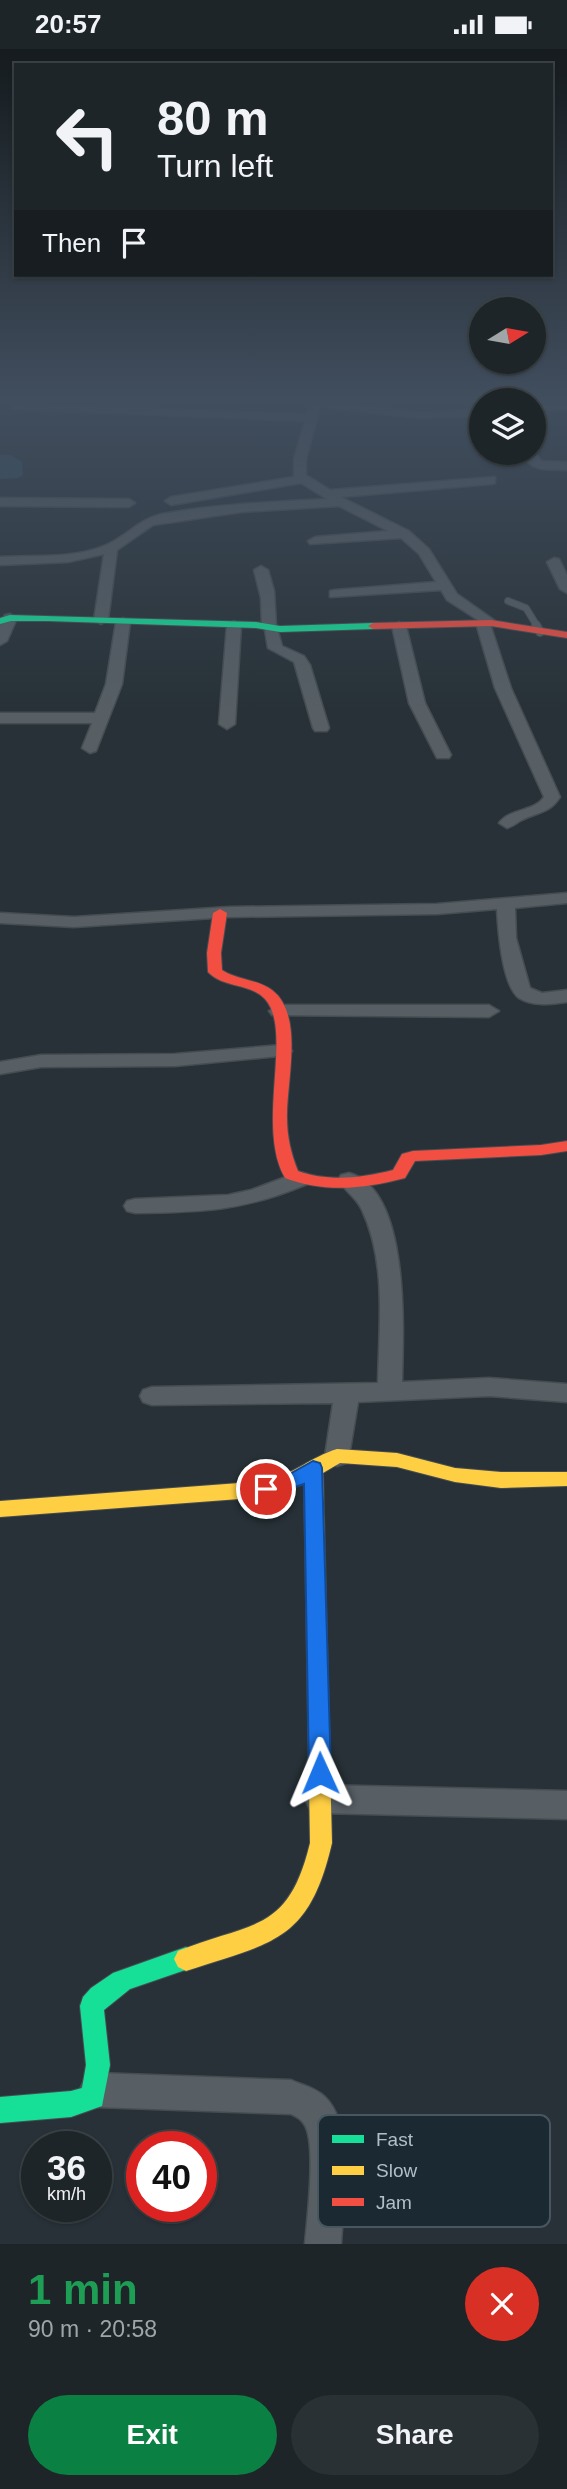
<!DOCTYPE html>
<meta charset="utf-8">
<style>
:root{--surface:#1d2529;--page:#2a3135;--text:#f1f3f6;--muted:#a0a5a8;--line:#3b4246;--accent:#0b8043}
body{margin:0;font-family:Arial,sans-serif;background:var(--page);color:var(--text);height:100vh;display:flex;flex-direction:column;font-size:26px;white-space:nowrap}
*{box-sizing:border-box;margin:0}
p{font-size:23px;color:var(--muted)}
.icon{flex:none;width:38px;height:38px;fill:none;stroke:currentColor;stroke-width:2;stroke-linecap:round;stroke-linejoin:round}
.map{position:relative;height:2195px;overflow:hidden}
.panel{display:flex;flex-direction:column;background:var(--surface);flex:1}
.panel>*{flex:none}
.guide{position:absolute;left:14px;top:14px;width:539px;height:214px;border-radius:0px;box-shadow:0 2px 5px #0004,0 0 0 2px var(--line);background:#1d2529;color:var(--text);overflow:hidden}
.needle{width:46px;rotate:79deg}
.controls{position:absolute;left:469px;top:248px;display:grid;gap:14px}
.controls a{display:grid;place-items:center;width:77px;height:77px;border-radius:50%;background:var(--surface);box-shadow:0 2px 5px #0004,0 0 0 2px var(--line);font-size:35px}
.speed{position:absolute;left:21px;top:2082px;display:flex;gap:14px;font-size:35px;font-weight:700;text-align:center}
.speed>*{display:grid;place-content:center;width:91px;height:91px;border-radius:50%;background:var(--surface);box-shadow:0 2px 5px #0004,0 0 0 2px var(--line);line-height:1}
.speed small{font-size:18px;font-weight:400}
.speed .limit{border:10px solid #d22;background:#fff;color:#111}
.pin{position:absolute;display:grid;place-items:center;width:60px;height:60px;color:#fff;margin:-30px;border:4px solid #fff;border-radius:50%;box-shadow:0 2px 7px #0007}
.me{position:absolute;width:77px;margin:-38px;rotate:359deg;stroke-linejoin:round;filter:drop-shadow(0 0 5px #0008)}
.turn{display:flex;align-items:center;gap:24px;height:147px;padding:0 28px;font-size:32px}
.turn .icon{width:91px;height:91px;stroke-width:2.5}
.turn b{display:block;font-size:49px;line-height:60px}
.then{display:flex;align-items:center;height:66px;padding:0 28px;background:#0003;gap:14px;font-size:26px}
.round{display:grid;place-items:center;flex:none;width:74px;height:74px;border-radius:37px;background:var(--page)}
.overview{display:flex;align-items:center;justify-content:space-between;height:119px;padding:0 28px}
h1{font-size:42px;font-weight:600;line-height:52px;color:#1e9e55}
.action{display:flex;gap:14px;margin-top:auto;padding:14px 28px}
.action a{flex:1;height:80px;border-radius:42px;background:var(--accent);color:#fff;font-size:28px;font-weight:600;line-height:80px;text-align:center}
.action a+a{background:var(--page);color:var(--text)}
.status{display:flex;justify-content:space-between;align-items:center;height:49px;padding:0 35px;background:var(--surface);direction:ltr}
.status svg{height:19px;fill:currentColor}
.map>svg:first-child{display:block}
.water{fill:#314f63}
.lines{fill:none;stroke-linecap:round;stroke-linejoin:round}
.lane-far1-casing{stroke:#464d51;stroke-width:8}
.lane-casing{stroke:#464d51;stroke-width:10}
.street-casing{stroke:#464d51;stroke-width:3}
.fast-casing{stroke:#464d51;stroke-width:2}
.slow-casing{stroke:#464d51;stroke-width:2}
.jam-casing{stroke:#464d51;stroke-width:2}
.lane-far1{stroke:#575f65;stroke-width:6}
.lane{stroke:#575f65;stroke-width:8}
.street{fill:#575f65;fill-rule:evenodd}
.fast{fill:#16e098;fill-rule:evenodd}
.slow{fill:#ffcf43;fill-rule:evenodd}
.jam{fill:#f24e42;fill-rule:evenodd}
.route{fill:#1a73e8;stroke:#114b97;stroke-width:2}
.key{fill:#1a2932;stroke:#47565f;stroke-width:2}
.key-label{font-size:19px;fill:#b0bfc9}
</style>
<div class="status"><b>20:57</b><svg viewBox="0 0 49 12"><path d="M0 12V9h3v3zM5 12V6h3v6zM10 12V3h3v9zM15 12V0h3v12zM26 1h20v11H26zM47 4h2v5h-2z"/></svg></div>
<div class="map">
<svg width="567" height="2195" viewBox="0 0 567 2195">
<rect width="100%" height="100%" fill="#273137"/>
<!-- water -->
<path class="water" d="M0,406H11L22,413L23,426L18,429L0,430Z"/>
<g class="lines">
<defs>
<path id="lane-far1" d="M508,552L526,559L537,577"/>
<path id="lane" d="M536,576L540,583"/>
<path id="street" d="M309,353H339L418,363L481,361V367L418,369L320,358L306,410V426L330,441L495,428V434L491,435L341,448L409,482L429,500L457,545L498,574L491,578L511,639L560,748C550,764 538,763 522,771C516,774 514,777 507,779L499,774C510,759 534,763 544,748L495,639L476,574L478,571L447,551L441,541L330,548V542L335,541L436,533L419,505L401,489L310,495L308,492L315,488L388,482L339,457L241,463L153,476L117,501L108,571L101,575L94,571L104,505L68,513L0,516V508C34,506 74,510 106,496C127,487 139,470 162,465C216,455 272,453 327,450L301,434L171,456L165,452L171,448L294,428V410L305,372L17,360L13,359V355L307,365Z
M534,355H567V361H534Z
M534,402L541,412L567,413V421C550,420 529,424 523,404Z
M0,449L129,450L135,454L129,458L0,457Z
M554,509L559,510L567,526V544L560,540L547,513Z
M261,517L268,521L274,542L276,576L282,597L304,607L310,616L329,679L327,682H315L313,679L294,613L268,599L265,581L262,578L261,549L254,521Z
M10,565L17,569L7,592L0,596V576L5,566Z
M123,569L130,573L122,635L96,702L90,704L82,699L92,674H0V664H95L106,635L116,573Z
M234,572L241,576L235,675L227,680L219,675L227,576Z
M399,573L406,577L425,654L451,706L449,709H437L409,654L392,577Z
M567,844V854L515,859L516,889L530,939L542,944L567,941V953C552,955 533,958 519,949C502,937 498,880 497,860L437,865L229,868L74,878L0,874V864L74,868L229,858L437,855Z
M279,956H489L499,962L489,968L272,966L269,962Z
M282,996L289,998L292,1002L289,1006L175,1017L41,1018L0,1025V1013L41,1006L175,1005Z
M299,1123L307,1125L310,1130L307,1135C244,1162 202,1163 135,1164L127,1162L124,1157L127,1152L135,1150L228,1146L251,1141Z
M349,1124C411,1141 403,1283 402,1333L489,1329L567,1335V1353L489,1347L358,1353L349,1407L346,1414L337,1417L328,1414L325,1407L333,1354L152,1356L143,1353L140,1347L143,1341L152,1338L378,1334C379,1277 387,1214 362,1161C357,1149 345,1142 338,1131L341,1126Z
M320,1736L567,1742V1770L320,1764L310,1760L305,1750L310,1740Z
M97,2024L291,2031C302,2036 316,2039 325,2048C355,2076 343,2158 341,2195H305C307,2170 317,2094 304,2075C301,2070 296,2067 291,2065L97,2058L85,2053L80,2041L85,2029Z"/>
<path id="fast" d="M10,566L256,573L280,577L373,574L378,577L373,580L280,583L256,579L48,572H11L0,575V569Z
M186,1898L194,1902L198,1910L194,1918L130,1940L104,1961L110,2016L102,2057L71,2068L0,2074V2048L71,2042L82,2039L86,2016L80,1957L83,1948L91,1939L113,1924Z"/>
<path id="slow" d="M337,1400L397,1404L455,1419L501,1423H567V1437L501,1439L455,1433L397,1418L340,1414L323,1424L332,1794C309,1893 274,1893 186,1922L178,1918L174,1910L178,1902C252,1872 288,1885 310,1794L304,1435L266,1448L0,1468V1452L266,1432C294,1425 311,1408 337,1400Z"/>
<path id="jam" d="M491,571L567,583V589L491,577L373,580L368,577L373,574Z
M220,860L227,864L221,904L222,921C237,931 257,930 272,941C305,966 286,1034 287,1069C287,1087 291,1105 298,1122C328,1133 362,1129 393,1121L402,1105L413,1102L541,1096L567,1092V1102L541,1106L415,1112L405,1129C364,1140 325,1144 285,1129C255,1077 294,982 265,950C250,934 223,939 208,923L207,904L213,864Z"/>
</defs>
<!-- lane-far1 casing -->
<use href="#lane-far1" class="lane-far1-casing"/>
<!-- lane casing -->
<use href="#lane" class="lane-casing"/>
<!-- street casing -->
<use href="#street" class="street-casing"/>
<!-- fast casing -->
<use href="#fast" class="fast-casing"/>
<!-- slow casing -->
<use href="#slow" class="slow-casing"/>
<!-- jam casing -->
<use href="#jam" class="jam-casing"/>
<!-- lane-far1 -->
<use href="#lane-far1" class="lane-far1"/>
<!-- lane -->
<use href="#lane" class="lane"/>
<!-- street -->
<use href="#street" class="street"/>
<!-- fast -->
<use href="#fast" class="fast"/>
<!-- slow -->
<use href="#slow" class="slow"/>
<!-- jam -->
<use href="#jam" class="jam"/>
</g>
<!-- sky -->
<linearGradient id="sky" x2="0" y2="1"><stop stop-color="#151b1e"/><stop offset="0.53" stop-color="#414e5e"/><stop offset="1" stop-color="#414e5e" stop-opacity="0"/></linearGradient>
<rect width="567" height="661" fill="url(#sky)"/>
<!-- route -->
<path class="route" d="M313,1412L320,1414L322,1419L331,1724L328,1731L320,1734L312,1731L309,1724L304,1435L266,1448L260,1445L257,1440L260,1435L286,1427Z"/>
<!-- legend -->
<rect x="318" y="2066" width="232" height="112" rx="10" class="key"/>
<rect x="332" y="2086" width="32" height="8" fill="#16e098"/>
<rect x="332" y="2117" width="32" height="9" fill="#ffcf43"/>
<rect x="332" y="2149" width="32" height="8" fill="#f24e42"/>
<g class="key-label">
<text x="376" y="2097">Fast</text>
<text x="376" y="2128">Slow</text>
<text x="376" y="2160">Jam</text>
</g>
</svg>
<div class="controls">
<a><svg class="needle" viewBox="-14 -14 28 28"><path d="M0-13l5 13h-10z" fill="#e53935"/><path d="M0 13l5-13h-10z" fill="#a0a5a8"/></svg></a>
<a><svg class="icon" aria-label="layers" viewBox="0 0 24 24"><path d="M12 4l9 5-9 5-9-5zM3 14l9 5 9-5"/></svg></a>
</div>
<div class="speed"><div>36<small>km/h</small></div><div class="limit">40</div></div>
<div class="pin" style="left:266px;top:1440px;background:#d93025"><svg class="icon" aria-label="arrive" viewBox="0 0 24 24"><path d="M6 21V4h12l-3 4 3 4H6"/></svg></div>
<svg class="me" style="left:320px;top:1724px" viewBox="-20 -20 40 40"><path d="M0-17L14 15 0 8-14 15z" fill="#1a73e8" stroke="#fff" stroke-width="4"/></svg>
<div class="guide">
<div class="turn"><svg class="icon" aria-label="left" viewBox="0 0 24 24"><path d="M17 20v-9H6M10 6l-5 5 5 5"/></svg><div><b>80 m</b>Turn left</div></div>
<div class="then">Then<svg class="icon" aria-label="arrive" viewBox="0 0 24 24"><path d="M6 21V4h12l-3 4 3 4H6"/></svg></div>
</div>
</div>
<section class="panel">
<div class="overview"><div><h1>1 min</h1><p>90 m · 20:58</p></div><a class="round" style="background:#d93025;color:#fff"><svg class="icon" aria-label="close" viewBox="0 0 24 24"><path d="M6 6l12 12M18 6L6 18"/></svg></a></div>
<div class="action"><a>Exit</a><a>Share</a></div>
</section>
